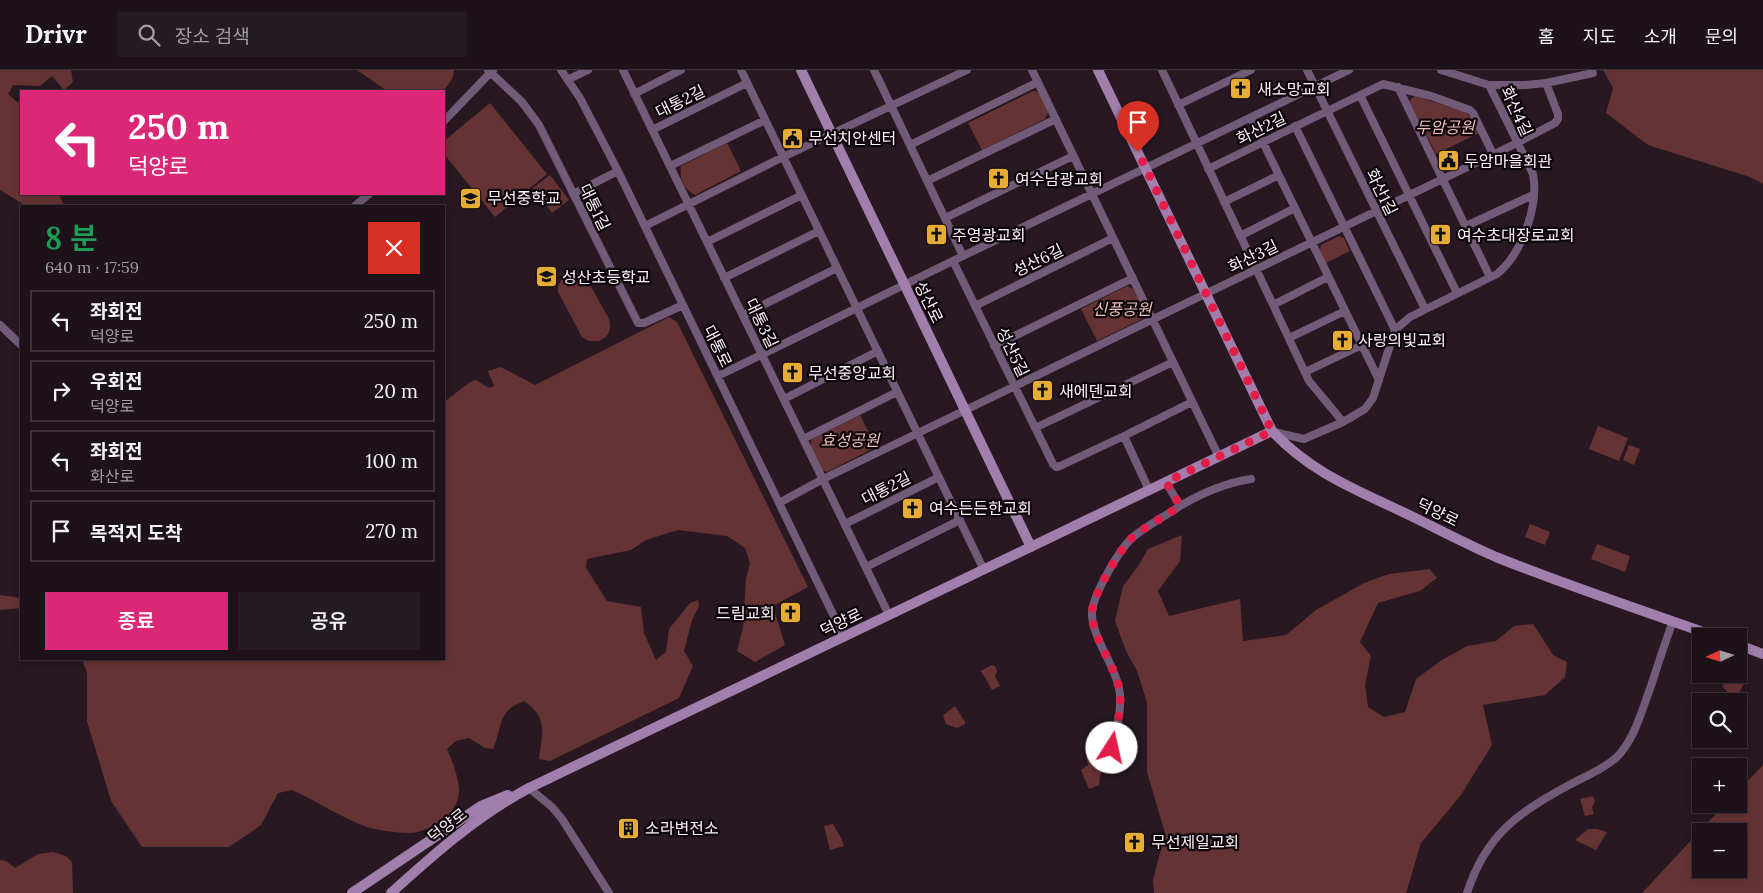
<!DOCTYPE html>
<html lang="ko">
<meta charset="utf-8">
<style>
:root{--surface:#1d121a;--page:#251b23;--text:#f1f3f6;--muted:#a09ea2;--line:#3b3239;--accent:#db2777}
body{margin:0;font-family:Lora,"Noto Sans KR",serif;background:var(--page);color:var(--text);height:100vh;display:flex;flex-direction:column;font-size:19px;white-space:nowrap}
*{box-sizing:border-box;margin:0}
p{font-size:16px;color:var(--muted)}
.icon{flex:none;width:28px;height:28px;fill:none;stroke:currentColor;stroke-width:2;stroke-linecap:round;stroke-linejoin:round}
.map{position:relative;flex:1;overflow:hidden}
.sheet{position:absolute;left:20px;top:135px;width:425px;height:455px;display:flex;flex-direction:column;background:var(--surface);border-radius:0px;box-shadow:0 2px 8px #0003,0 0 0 1px var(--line)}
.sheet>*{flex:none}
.guide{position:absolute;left:20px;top:20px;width:425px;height:105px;border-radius:0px;box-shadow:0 2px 8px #0003,0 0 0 1px var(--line);background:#db2777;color:#fff;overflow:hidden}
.needle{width:32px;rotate:266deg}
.buttons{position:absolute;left:1692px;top:558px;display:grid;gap:10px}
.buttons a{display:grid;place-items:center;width:55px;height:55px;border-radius:0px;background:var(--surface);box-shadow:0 2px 8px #0003,0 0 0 1px var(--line);font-size:25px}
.pin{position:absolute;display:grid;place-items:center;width:42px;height:42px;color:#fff;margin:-51px -21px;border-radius:50% 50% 50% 0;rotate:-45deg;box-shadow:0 0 5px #0007}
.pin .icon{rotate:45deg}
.me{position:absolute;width:55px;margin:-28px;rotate:10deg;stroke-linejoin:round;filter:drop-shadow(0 0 4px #0008)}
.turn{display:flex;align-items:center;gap:18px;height:105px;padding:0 25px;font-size:22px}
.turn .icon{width:65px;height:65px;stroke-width:2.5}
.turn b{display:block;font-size:35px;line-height:42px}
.round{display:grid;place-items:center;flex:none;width:52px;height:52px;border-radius:0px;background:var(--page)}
.summary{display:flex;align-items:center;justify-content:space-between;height:85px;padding:0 25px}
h1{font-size:30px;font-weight:600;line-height:38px;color:#1e9e55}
.cta{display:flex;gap:10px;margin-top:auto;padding:10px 25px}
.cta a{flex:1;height:58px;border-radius:0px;background:var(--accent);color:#fff;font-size:20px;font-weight:600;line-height:58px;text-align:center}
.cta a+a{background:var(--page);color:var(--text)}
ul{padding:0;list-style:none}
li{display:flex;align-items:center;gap:15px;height:62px;margin:0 10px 8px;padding:0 15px;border:2px solid var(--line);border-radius:0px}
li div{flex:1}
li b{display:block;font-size:19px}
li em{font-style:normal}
header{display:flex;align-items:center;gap:30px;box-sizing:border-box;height:70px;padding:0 25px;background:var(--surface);border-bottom:1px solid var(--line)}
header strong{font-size:24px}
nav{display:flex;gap:28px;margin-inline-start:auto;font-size:18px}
.search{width:350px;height:45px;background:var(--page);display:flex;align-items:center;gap:12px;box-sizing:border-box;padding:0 18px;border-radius:0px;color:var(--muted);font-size:19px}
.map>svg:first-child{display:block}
.green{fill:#663334;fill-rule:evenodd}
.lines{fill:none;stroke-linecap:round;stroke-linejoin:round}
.street{stroke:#715b78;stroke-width:8}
.secondary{stroke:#a17eac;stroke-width:10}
.route{stroke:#e11d48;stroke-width:9;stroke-dasharray:0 16.2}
.labels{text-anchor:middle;stroke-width:4.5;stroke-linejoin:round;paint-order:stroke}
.poi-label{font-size:16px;fill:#fbf0f7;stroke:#0c060a;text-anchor:start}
.street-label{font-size:16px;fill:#fbf0f7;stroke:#0c060a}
.park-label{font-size:16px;font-style:italic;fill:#efbdbc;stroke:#0c060a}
</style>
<header>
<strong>Drivr</strong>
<div class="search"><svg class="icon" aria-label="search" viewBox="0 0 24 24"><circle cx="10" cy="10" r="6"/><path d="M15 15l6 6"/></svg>장소 검색</div>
<nav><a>홈</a><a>지도</a><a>소개</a><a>문의</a></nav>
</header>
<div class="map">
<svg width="1763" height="823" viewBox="0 0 1763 823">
<rect width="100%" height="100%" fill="#271822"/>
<!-- green -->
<path class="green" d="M0,0H71L73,12L64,20L52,6L40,16L13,15L8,24L17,32L21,31V124H59L64,136H26L0,120Z
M357,0H454C454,9 448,15 443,21H387Z
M1603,0H1763V114L1750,107L1648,75L1606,43L1613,18Z
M1033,21L1040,22L1049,41L1045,49L982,80L968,53Z
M1415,26L1465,42L1470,46L1479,63L1436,84L1409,31Z
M490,33L547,104L495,147L444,84V71Z
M727,73L741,101L695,125C684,119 679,109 681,96Z
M550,105L569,130L552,143L533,118Z
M1339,166L1344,168L1350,181L1326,193L1320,180L1321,175Z
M573,203L585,206L609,249C612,259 609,267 599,271H589L582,267L558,222C557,212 564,206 573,203Z
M1127,216L1133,219L1145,243L1142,249L1097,271L1081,239Z
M669,247L677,252L808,517L773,536L785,575L755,592L737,581L743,558L746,509L750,493L745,478L727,466L678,460L646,470L631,480L587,489L586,498L607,531L641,537L644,563L656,590L666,582L669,559L690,533L698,530L699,536L692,550L684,581L693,596L679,628L550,691L539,689C542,662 549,649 524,631C497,641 503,656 493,679L485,678L469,668L456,671L447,679C452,690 460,711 459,723C457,744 437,757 417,762C405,765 376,760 364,756C339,746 316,731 292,720L278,723L261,755L229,777H142L111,731L87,651V603L82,589H444V332L470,312L476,310L489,318L494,316C493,310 489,307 488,301L501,297L535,315Z
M860,345L876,377L827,402L821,400L810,376L812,369Z
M1598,356L1628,368L1619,391L1589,379Z
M1629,375L1640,379L1634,395L1623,390Z
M1530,454L1550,462L1545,475L1525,467Z
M1182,465L1180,491L1158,521L1169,546L1240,529L1243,571L1286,565L1316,540L1364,513L1389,504L1430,499L1437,508L1420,521L1378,533L1360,572L1371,586L1365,615L1368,637L1384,647L1405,642L1416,609L1442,590L1467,576L1496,571L1514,556L1533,554L1553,585L1567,592L1565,607L1545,625L1483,635L1492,675L1461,725L1421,773L1406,823H1154L1153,810L1165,763L1147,702V632L1137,601L1126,581L1115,551L1123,516L1139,495L1148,479Z
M1597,474L1630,486L1625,502L1591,489Z
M0,525L21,528V538L0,540Z
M992,595L995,596L997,601L995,606L1000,616L992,620L981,601Z
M1732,607L1745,612L1738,625L1731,626L1722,616Z
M955,636L965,652V654L957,658L946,654L943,645Z
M1093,682L1103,686L1099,715L1089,719L1081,700L1088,695L1086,687Z
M1763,695V823H1642L1725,734H1739V720ZM1701,761H1739V799H1701Z
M1593,726L1595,732L1592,737L1594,744L1585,746L1580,729Z
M833,754L841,768L844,776L830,780L824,756Z
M1588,759H1597L1607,762L1596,780L1575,770Z
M53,782L66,786L72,792L73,823H0V790L6,791L15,798L38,784Z"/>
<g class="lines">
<!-- street -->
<path class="street" d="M488,0L522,32L539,55L638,253H644L683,235
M561,0L580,28L618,101L844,567
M623,0L889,545
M741,0L984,500
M874,0L963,186
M1032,0L1219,387
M1162,0L1309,311L1343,352
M1307,0L1425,239
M569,9L588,0
M1489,15H1525L1546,13
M1398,17L1490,207
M634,24L681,0
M1360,25L1457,223
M1178,35L1251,0
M1251,48L1379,310
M444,51L493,0
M1295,56L1395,260
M652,60L747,13
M910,75L1038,12
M670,96L765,50
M1208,99L1383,14L1431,26L1470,40L1473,43L1493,84
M927,111L1056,49
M573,124L618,101
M1224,132L1279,105
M355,136L369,124
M945,148L1073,86
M645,156L783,87L967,0
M1466,156L1533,125
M1240,166L1295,138
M707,172L802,125
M953,191L1053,394L1056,397L1060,396L1124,366L1149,420
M724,208L819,161
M1273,235L1328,207
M975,236L1113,168
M743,245L837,198
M0,255L21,275
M1289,268L1345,241
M994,276L1133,208
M1305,302L1362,275
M718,306L963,186L1349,0
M784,329L878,281
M1035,358L1173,292
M1274,362L1304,369L1343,352L1365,339L1373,328L1395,260L1410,247L1497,204C1522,184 1539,135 1533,104L1489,15L1441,0
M1124,366L1192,332
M803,369L897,322
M779,433L823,409L1517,73L1555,53L1558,49V44L1546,13L1593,3
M1180,436C1202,423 1225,413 1251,409
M845,454L939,407
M866,497L960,450
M1113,678C1116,659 1123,637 1119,618C1114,594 1094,570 1092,546C1090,529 1119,480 1132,468C1146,456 1164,447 1180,436L1166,412
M529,718L552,737L562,749L609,823
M1467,823C1486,764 1519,742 1571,714C1586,706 1604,699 1617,687C1635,669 1642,639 1651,616C1658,594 1665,573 1673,551"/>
<!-- secondary -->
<path class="secondary" d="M801,0L1031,477
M1098,0L1272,361C1313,404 1355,419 1407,444C1436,458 1466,474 1496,487C1568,516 1641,540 1714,566
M1739,575L1763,584
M352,823L481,736L508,725
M391,823C434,784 477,746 529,718L1272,361"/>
</g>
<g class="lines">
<!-- route -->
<path class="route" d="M1112,678C1116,659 1123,637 1119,618C1114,594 1094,570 1092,546C1090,529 1119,480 1132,468C1146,456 1164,447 1180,436L1166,412L1272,361L1138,82"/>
</g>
<!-- icons -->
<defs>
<symbol id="church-square" viewBox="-11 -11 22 22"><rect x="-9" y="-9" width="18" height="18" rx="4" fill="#e6ac36" stroke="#0c060a"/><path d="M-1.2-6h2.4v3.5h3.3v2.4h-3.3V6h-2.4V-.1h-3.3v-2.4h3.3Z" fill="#111"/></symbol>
<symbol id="civic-square" viewBox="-11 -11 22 22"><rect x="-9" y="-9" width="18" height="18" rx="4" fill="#e6ac36" stroke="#0c060a"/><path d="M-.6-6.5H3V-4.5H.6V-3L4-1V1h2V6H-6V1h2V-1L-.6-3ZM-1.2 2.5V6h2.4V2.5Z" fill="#111"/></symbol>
<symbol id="school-square" viewBox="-11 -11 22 22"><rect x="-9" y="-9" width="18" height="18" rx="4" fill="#e6ac36" stroke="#0c060a"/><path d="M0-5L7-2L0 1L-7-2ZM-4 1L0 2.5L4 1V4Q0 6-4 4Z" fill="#111"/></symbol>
<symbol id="building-square" viewBox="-11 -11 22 22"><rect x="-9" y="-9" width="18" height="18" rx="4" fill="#e6ac36" stroke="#0c060a"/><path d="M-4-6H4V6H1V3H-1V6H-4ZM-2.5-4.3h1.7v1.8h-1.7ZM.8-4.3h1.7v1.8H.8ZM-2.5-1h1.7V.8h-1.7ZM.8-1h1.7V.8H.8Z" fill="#111"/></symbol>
</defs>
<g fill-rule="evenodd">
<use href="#church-square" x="1228" y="6" width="25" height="25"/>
<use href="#civic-square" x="780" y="56" width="25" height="25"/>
<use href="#civic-square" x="1436" y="78" width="25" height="25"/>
<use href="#church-square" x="986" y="96" width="25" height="25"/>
<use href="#school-square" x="458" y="116" width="25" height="25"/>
<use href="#church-square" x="924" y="152" width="25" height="25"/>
<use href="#church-square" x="1428" y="152" width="25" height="25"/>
<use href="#school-square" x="534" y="194" width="25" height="25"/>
<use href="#church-square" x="1330" y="258" width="25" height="25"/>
<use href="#church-square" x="780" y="290" width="25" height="25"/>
<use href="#church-square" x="1030" y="308" width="25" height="25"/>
<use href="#church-square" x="900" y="426" width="25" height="25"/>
<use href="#church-square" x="778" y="530" width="25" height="25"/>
<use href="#building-square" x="616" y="746" width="25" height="25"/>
<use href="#church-square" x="1122" y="760" width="25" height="25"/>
</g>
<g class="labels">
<!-- poi labels -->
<g class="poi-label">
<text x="1257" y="25">새소망교회</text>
<text x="808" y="74">무선치안센터</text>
<text x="1464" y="97">두암마을회관</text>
<text x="1015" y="115">여수남광교회</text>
<text x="487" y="134">무선중학교</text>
<text x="952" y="171">주영광교회</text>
<text x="1457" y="171">여수초대장로교회</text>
<text x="562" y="213">성산초등학교</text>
<text x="1358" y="276">사랑의빛교회</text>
<text x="808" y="309">무선중앙교회</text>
<text x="1059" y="327">새에덴교회</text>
<text x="929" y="444">여수든든한교회</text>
<text x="775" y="549" text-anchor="end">드림교회</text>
<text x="645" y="764">소라변전소</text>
<text x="1151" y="778">무선제일교회</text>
</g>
<!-- street labels -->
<g class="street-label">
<text transform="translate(680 31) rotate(-26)" y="6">대통2길</text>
<text transform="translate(1517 41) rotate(65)" y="6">화산4길</text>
<text transform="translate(1261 58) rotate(-26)" y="6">화산2길</text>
<text transform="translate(1382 122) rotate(64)" y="6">화산1길</text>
<text transform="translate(595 137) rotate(64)" y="6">대통1길</text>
<text transform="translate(1253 186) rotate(-26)" y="6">화산3길</text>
<text transform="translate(1038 190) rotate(-26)" y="6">성산6길</text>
<text transform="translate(929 232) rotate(64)" y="6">성산로</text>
<text transform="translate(762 253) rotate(64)" y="6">대통3길</text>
<text transform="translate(718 276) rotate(64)" y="6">대통로</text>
<text transform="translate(1013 282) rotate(64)" y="6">성산5길</text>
<text transform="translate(886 418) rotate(-27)" y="6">대통2길</text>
<text transform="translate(1438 442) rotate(26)" y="6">덕양로</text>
<text transform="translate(841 552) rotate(-26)" y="6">덕양로</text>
<text transform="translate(447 755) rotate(-38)" y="6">덕양로</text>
</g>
<!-- park labels -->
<g class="park-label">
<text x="1445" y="63">두암공원</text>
<text x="1122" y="245">신풍공원</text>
<text x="850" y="376">효성공원</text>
</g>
</g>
</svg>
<div class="buttons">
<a><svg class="needle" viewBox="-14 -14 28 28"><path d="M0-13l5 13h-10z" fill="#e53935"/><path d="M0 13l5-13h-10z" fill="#a09ea2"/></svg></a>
<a><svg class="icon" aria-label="search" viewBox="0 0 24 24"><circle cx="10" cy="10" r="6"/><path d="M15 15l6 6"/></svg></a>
<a>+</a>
<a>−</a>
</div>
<div class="pin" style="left:1138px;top:82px;background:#d93025"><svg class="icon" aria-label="arrive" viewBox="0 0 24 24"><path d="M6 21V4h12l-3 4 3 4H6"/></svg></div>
<svg class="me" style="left:1112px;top:678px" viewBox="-20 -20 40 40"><circle r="19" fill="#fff"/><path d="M0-13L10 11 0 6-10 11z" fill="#e11d48"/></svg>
<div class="guide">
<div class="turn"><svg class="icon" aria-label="left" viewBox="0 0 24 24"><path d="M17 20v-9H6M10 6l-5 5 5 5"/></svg><div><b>250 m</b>덕양로</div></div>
</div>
<section class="sheet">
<div class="summary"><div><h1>8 분</h1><p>640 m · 17:59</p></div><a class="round" style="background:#d93025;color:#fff"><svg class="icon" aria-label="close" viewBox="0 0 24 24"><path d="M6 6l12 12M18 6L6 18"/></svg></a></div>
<ul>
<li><svg class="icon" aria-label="left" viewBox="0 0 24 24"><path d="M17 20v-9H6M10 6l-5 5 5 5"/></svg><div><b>좌회전</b><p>덕양로</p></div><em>250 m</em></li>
<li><svg class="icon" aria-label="right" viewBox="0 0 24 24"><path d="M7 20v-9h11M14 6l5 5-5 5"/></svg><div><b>우회전</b><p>덕양로</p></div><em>20 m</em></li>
<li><svg class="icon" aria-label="left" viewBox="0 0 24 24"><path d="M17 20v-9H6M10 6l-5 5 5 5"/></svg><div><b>좌회전</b><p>화산로</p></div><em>100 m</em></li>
<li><svg class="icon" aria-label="arrive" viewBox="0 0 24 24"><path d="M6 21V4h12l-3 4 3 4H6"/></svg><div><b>목적지 도착</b></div><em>270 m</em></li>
</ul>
<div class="cta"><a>종료</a><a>공유</a></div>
</section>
</div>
